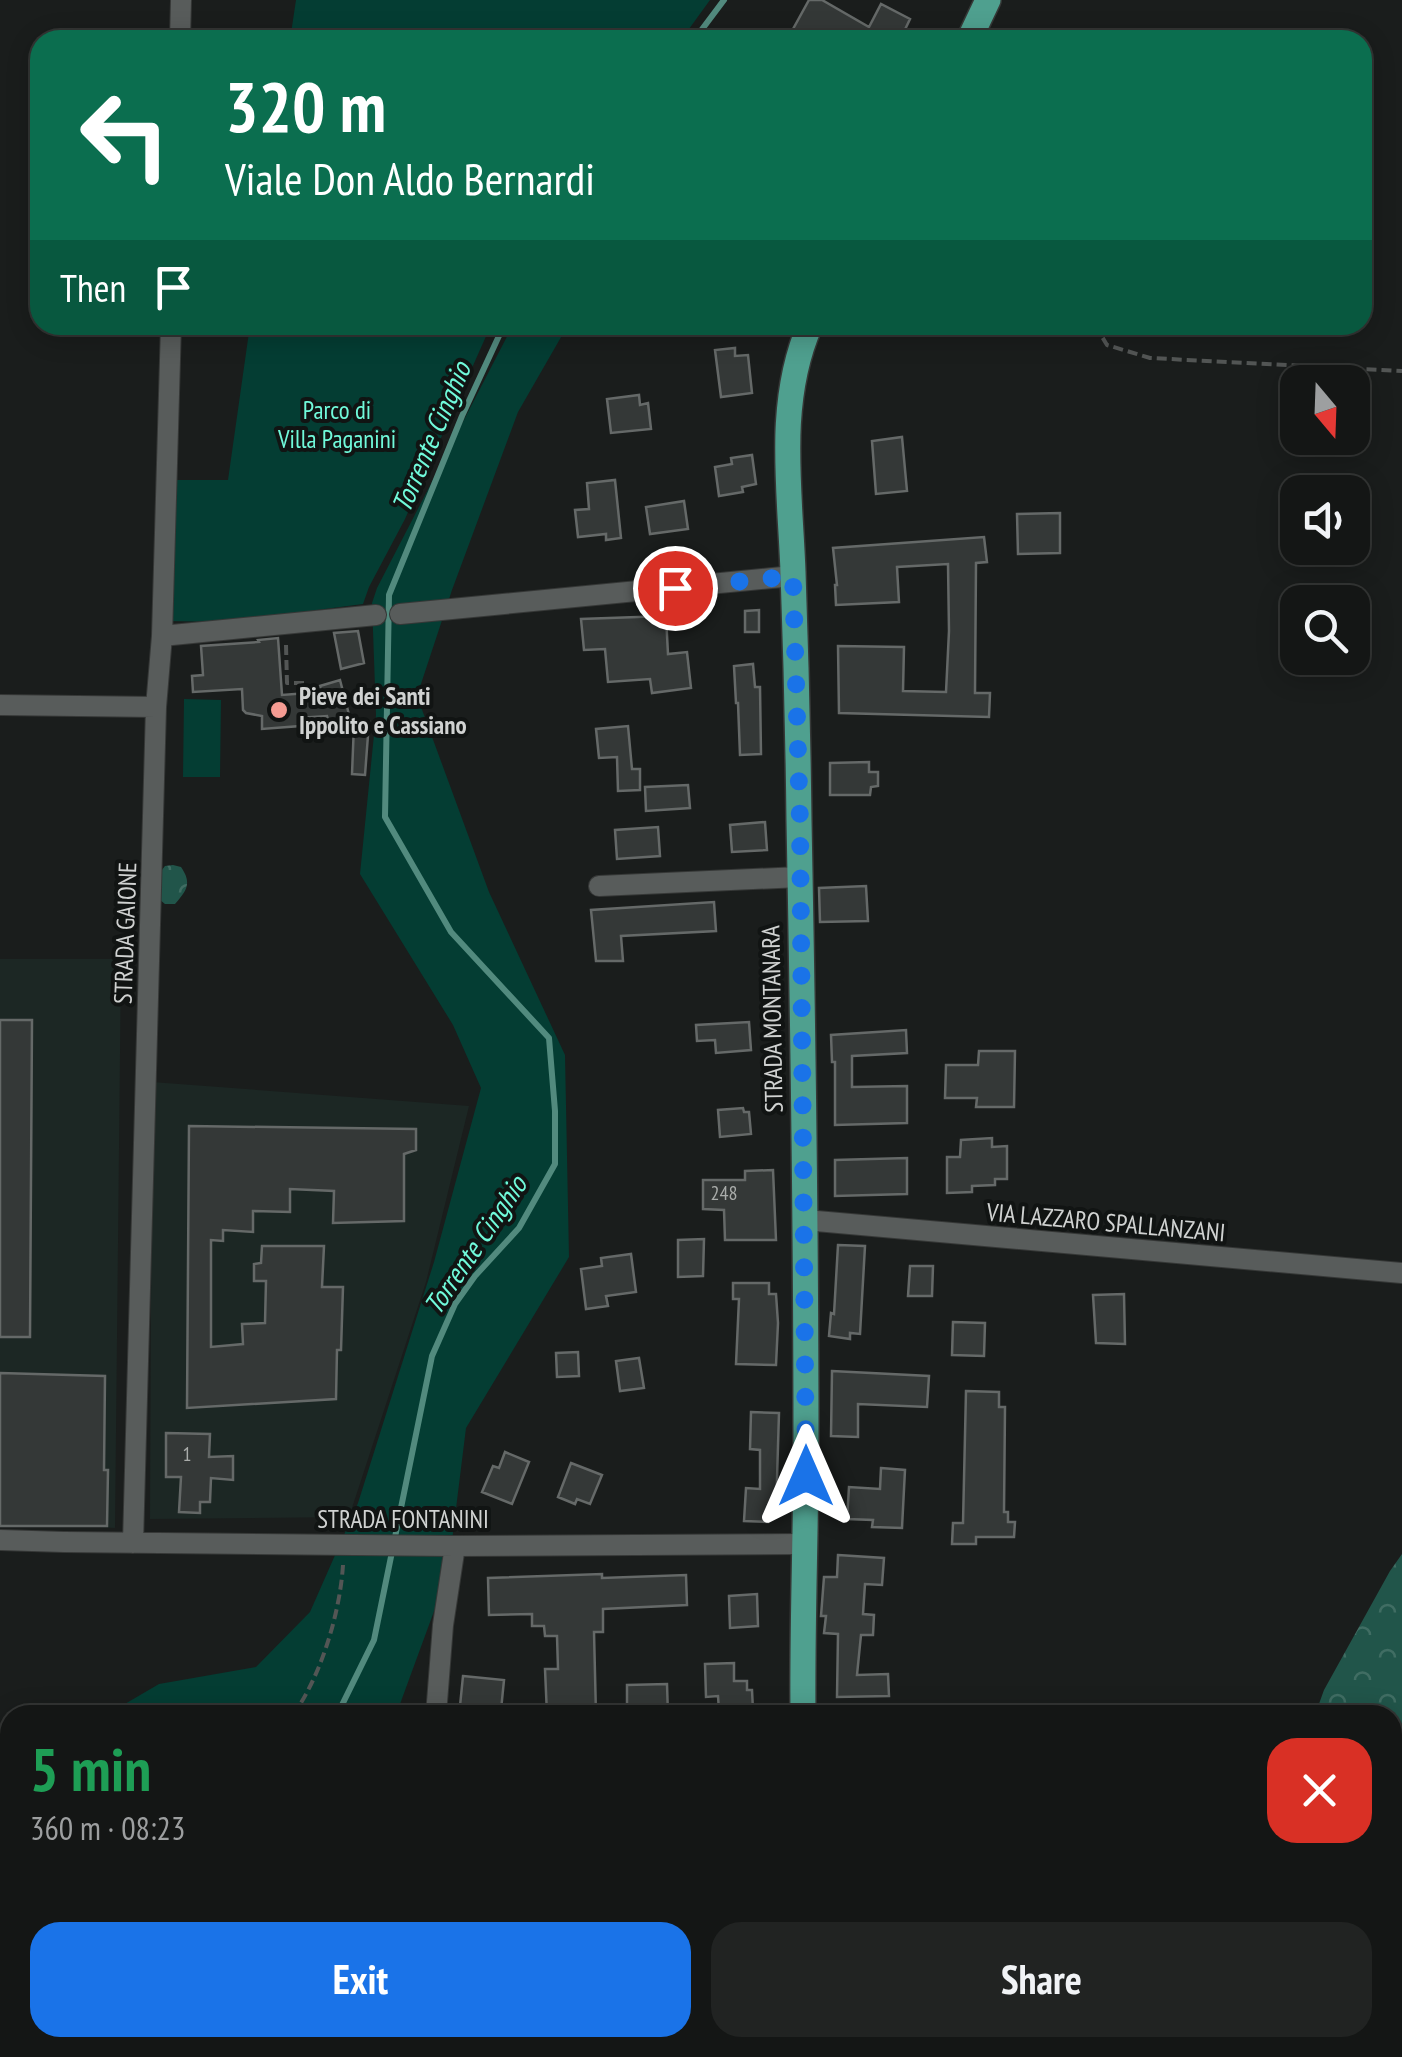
<!DOCTYPE html>
<meta charset="utf-8">
<style>
:root{--surface:#141615;--page:#212322;--text:#f1f3f6;--muted:#9d9fa0;--line:#333534;--accent:#1a73e8}
body{margin:0;font-family:"PT Sans Narrow",sans-serif;background:var(--page);color:var(--text);height:100vh;display:flex;flex-direction:column;font-size:38px;white-space:nowrap}
*{box-sizing:border-box;margin:0}
p{font-size:32px;color:var(--muted)}
.icon{flex:none;width:55px;height:55px;fill:none;stroke:currentColor;stroke-width:2;stroke-linecap:round;stroke-linejoin:round}
.map{position:relative;flex:1;overflow:hidden}
.side{position:absolute;left:0px;top:1705px;width:1402px;height:352px;display:flex;flex-direction:column;background:var(--surface);border-radius:30px 30px 0 0;box-shadow:0 5px 25px #0003,0 0 0 2px var(--line)}
.side>*{flex:none}
.guide{position:absolute;left:30px;top:30px;width:1342px;height:305px;border-radius:30px;box-shadow:0 5px 25px #0003,0 0 0 2px var(--line);background:#0b6e4f;color:#fff;overflow:hidden}
.needle{width:65px;rotate:161deg}
.tools{position:absolute;left:1280px;top:365px;display:grid;gap:20px}
.tools a{display:grid;place-items:center;width:90px;height:90px;border-radius:20px;background:var(--surface);box-shadow:0 5px 25px #0003,0 0 0 2px var(--line);font-size:50px}
.pin{position:absolute;display:grid;place-items:center;width:85px;height:85px;color:#fff;margin:-42px;border:5px solid #fff;border-radius:50%;box-shadow:0 2px 10px #0007}
.me{position:absolute;width:110px;margin:-55px;rotate:0deg;stroke-linejoin:round;filter:drop-shadow(0 0 8px #0008)}
.turn{display:flex;align-items:center;gap:35px;height:210px;padding:0 30px;font-size:45px}
.turn .icon{width:130px;height:130px;stroke-width:2.5}
.turn b{display:block;font-size:70px;line-height:85px}
.then{display:flex;align-items:center;height:95px;padding:0 30px;background:#0003;gap:20px;font-size:38px}
.round{display:grid;place-items:center;flex:none;width:105px;height:105px;border-radius:30px;background:var(--page)}
.head{display:flex;align-items:center;justify-content:space-between;height:170px;padding:0 30px}
h1{font-size:60px;font-weight:600;line-height:75px;color:#1e9e55}
.action{display:flex;gap:20px;margin-top:auto;padding:20px 30px}
.action a{flex:1;height:115px;border-radius:30px;background:var(--accent);color:#fff;font-size:40px;font-weight:600;line-height:115px;text-align:center}
.action a+a{background:var(--page);color:var(--text)}
.map>svg:first-child{display:block}
.built{fill:#1c2724}
.green{fill:#043d33}
.forest{fill:url(#forest-crowns)}
.water{fill:url(#water-rules);stroke:#528a7e;stroke-width:2.5}
.lines{fill:none;stroke-linecap:round;stroke-linejoin:round}
.stream{stroke:#528a7e;stroke-width:6}
.building{fill:#343837;stroke:#656968;stroke-width:2.5}
.minor-casing{stroke:#363837;stroke-width:22}
.major-casing{stroke:#363837;stroke-width:28}
.path{stroke:#535655;stroke-width:4;stroke-dasharray:10 5;stroke-linecap:butt}
.minor{stroke:#585c5b;stroke-width:20}
.major{stroke:#4fa08f;stroke-width:25}
.route{stroke:#1a73e8;stroke-width:18;stroke-dasharray:0 32.4}
.poi-dot{fill:#f59c93;stroke:#111413;stroke-width:4}
.labels{text-anchor:middle;stroke-width:8;stroke-linejoin:round;paint-order:stroke}
.number-label{font-size:20px;fill:#a9acaa}
.park-label{font-size:25px;fill:#70f9da;stroke:#111413}
.poi-label{font-size:25px;font-weight:bold;fill:#d0d2d1;stroke:#111413;text-anchor:start}
.street-label{font-size:25px;fill:#d0d2d1;stroke:#111413}
.water-label{font-size:28px;font-style:italic;fill:#70f9da;stroke:#111413}
</style>
<div class="map">
<svg width="1402" height="2057" viewBox="0 0 1402 2057">
<defs>
<pattern id="forest-crowns" width="20" height="18" patternUnits="userSpaceOnUse" patternTransform="scale(2.5)"><rect width="20" height="18" fill="#21554a"/><path d="M2 6a3 3 0 1 1 6 0M12 15a3 3 0 1 1 6 0" fill="none" stroke="#406d63"/></pattern>
<pattern id="water-rules" width="6" height="5" patternUnits="userSpaceOnUse" patternTransform="scale(2.5)"><rect width="6" height="5" fill="#1c6b5b"/><path d="M0 2.5h6" fill="none" stroke="#3c7f72"/></pattern>
</defs>
<rect width="100%" height="100%" fill="#1a1d1c"/>
<!-- built -->
<path class="built" d="M0,959H121L115,1528L0,1521Z
M152,1082L469,1106L426,1282L349,1517L150,1519Z"/>
<!-- green -->
<path class="green" d="M296,0H710L681,40H290Z
M250,325H491L405,519L369,587L363,604L225,622L167,621L170,480H228Z
M513,325H568L518,412L452,590L417,696L489,892L565,1055L569,1257L466,1428L448,1573L396,1715H106L159,1684L256,1667L310,1612L358,1503L434,1262L481,1088L453,1025L360,874L376,715L372,603L377,588Z
M184,699L221,700L220,777H183Z
M10,1770V1927L0,1931V1776Z"/>
<!-- forest -->
<path class="forest" d="M173,865L181,867C192,883 187,890 175,904H165L159,899L158,875L165,866Z
M1402,1554V1844L1393,1860L1392,1715H1315L1324,1690L1390,1571Z"/>
<!-- water -->
<path class="water" d="M1402,1880V2057H1259L1267,2048H1392L1393,1893Z"/>
<g class="lines">
<!-- stream -->
<path class="stream" d="M694,40L724,0
M335,1715L340,1709L374,1640L432,1356L455,1304L475,1276L519,1228L555,1164V1111L549,1038L451,932L385,817L389,595L462,416L504,325
M0,1834L10,1829
M168,2057L169,2048"/>
</g>
<!-- building -->
<path class="building" d="M809,0H822L869,27L881,4L910,19L900,40L890,35L889,37L894,40H787Z
M735,348V356L748,355L752,393L721,397L715,350Z
M639,395L640,405L648,403L651,429L611,433L607,399Z
M902,437L907,491L876,494L872,441Z
M752,455L756,484L742,487L743,492L719,496L715,467L732,464L731,458Z
M615,480L621,538L606,540V534L578,537L575,510L589,509L587,483Z
M684,501L688,529L650,534L646,507Z
M1060,513V553L1018,554L1017,514Z
M984,537L987,562L976,563L975,693H990L989,717L839,713L838,646L904,647L903,691L946,692L949,631L948,564L897,567L899,602L836,605L835,585H837L833,548Z
M759,610V632H745V611Z
M666,616L668,654L687,652L691,688L652,693L650,679L608,682L605,649L584,650L581,619Z
M358,631L364,663L341,669L334,633Z
M278,638L282,695L321,692L320,686L340,680L352,726L331,731L327,716L299,718L300,726L262,729V716L246,713L243,710L242,689L193,692L192,676L203,675L201,646L259,642L258,640Z
M753,664L755,687H760L761,754L740,755L738,703H736L734,666Z
M369,722L365,775L352,774L354,724Z
M628,726L632,769H640V790L618,791L617,757L599,758L596,729Z
M869,762V772H878V786L871,787L870,795H830V763Z
M688,785L690,808L646,811L645,787Z
M765,822L767,850L732,852L730,825Z
M658,827L660,856L617,859L615,830Z
M866,886L868,921L820,922L819,888Z
M714,902L716,931L621,936L623,961H596L591,910Z
M0,1020H32L30,1337H0Z
M749,1022L751,1050L716,1053L715,1040L697,1041L696,1025Z
M906,1030L907,1053L852,1056V1087L907,1086V1123L835,1125V1062H832L831,1035Z
M979,1051H1015L1014,1107H976L977,1098H945L946,1065H978Z
M743,1108L744,1112H749L751,1134L720,1137L718,1110Z
M189,1126L416,1129V1150L404,1154V1221L333,1223L334,1191L290,1189V1212L253,1211V1232L223,1230V1241L211,1240V1347L243,1344L242,1324L265,1323L266,1281H254V1264L261,1263L262,1246H324L322,1287H343L341,1350H337L336,1399L187,1408Z
M992,1138V1147L1007,1146V1179H995V1185L972,1186V1192L947,1193V1157H960L961,1140Z
M907,1158V1194L835,1196V1160Z
M773,1170L776,1240H725L724,1210L703,1209V1180H745V1171Z
M704,1239L703,1276L678,1277V1240Z
M838,1245L865,1246L860,1334L850,1333V1339L829,1336L831,1313L834,1314Z
M631,1254L636,1292L606,1296L608,1306L586,1309L581,1269L602,1266L601,1258Z
M910,1266H933L932,1296H908Z
M733,1283H769V1294H776L778,1323L776,1365L736,1364L739,1299H733Z
M1124,1294L1125,1344L1096,1343L1093,1295Z
M953,1322L985,1323L984,1356L952,1355Z
M578,1352L579,1376L557,1377L556,1353Z
M639,1358L644,1388L620,1391L616,1361Z
M832,1371L929,1376L927,1407L858,1404V1437L831,1436Z
M0,1373L105,1376L104,1470H108L107,1526H0Z
M966,1391L999,1392V1407H1005L1004,1512H1008V1522H1015L1014,1537H976V1544H952L953,1523H963Z
M751,1412L779,1413L776,1512L769,1511L768,1522L744,1521L746,1488L760,1489V1450L750,1449Z
M166,1433L210,1434L209,1457L233,1456V1480L211,1478L210,1502H200V1513L179,1512L181,1477H166Z
M505,1452L529,1462L512,1504L482,1492L493,1466L499,1468Z
M571,1463L602,1475L590,1504L577,1499L575,1504L558,1497Z
M881,1468L905,1470L902,1528L872,1527L873,1520L847,1519L849,1487L880,1489Z
M838,1555L884,1558L882,1585L865,1584L863,1614L874,1615L873,1635H861L857,1675L888,1674L889,1696L837,1697L838,1634L824,1633L826,1616H821L824,1577H837Z
M602,1574V1578L686,1575L687,1605L603,1609V1632H594L596,1715H547L545,1669H558L557,1636H545L544,1626H532V1614L489,1615L488,1578Z
M757,1594L758,1626L730,1628L729,1596Z
M734,1663V1681H747V1690H752L753,1710L719,1711L718,1696L706,1697L705,1664Z
M463,1676L504,1680L501,1710L460,1706Z
M667,1684L668,1715H627V1685Z"/>
<g class="lines">
<defs>
<path id="minor" d="M180,40L181,0
M400,614L793,576
M162,636L376,615
M0,705L156,707
M599,886L800,877
M805,1220L1402,1273
M0,1540L64,1542L455,1546L805,1544
M133,1543L156,707L162,636L171,325
M436,1715L443,1625L455,1546
M865,2048L869,2057
M432,2057V2048"/>
<path id="major" d="M969,40L988,0
M803,1715C802,1624 806,1533 806,1442C806,1235 803,1028 799,821C798,738 796,655 793,572C790,489 776,403 810,325
M583,2057L596,2048"/>
</defs>
<!-- minor casing -->
<use href="#minor" class="minor-casing"/>
<!-- major casing -->
<use href="#major" class="major-casing"/>
<!-- path -->
<path class="path" d="M1095,325L1107,345L1150,358L1402,371
M286,645L287,683H309
M293,1715C321,1676 340,1613 343,1565
M1392,1823L1402,1800
M135,2057L136,2048
M1089,2057L1100,2048"/>
<!-- minor -->
<use href="#minor" class="minor"/>
<!-- major -->
<use href="#major" class="major"/>
</g>
<g class="lines">
<!-- route -->
<path class="route" d="M675,588L793,576L800,822L806,1476"/>
</g>
<!-- markers -->
<circle class="poi-dot" cx="279" cy="710" r="10"/>
<g class="labels">
<!-- number labels -->
<g class="number-label">
<text x="724" y="1200">248</text>
<text x="187" y="1461">1</text>
</g>
<!-- park labels -->
<g class="park-label">
<text x="337" y="419">Parco di<tspan x="337" dy="29">Villa Paganini</tspan></text>
</g>
<!-- poi labels -->
<g class="poi-label">
<text x="299" y="705">Pieve dei Santi<tspan x="299" dy="29">Ippolito e Cassiano</tspan></text>
</g>
<!-- street labels -->
<g class="street-label">
<text transform="translate(125 933) rotate(-88)" y="9">STRADA GAIONE</text>
<text transform="translate(772 1019) rotate(-91)" y="9">STRADA MONTANARA</text>
<text transform="translate(1106 1222) rotate(5)" y="9">VIA LAZZARO SPALLANZANI</text>
<text x="403" y="1528">STRADA FONTANINI</text>
</g>
<!-- water labels -->
<g class="water-label">
<text transform="translate(431 437) rotate(-67)" y="10">Torrente Cinghio</text>
<text transform="translate(475 1245) rotate(-56)" y="10">Torrente Cinghio</text>
</g>
</g>
</svg>
<div class="tools">
<a><svg class="needle" viewBox="-14 -14 28 28"><path d="M0-13l5 13h-10z" fill="#e53935"/><path d="M0 13l5-13h-10z" fill="#9d9fa0"/></svg></a>
<a><svg class="icon" aria-label="sound" viewBox="0 0 24 24"><path d="M4 9h4l5-4v14l-5-4H4zM17 9q2 3 0 6"/></svg></a>
<a><svg class="icon" aria-label="search" viewBox="0 0 24 24"><circle cx="10" cy="10" r="6"/><path d="M15 15l6 6"/></svg></a>
</div>
<div class="pin" style="left:675px;top:588px;background:#d93025"><svg class="icon" aria-label="arrive" viewBox="0 0 24 24"><path d="M6 21V4h12l-3 4 3 4H6"/></svg></div>
<svg class="me" style="left:806px;top:1476px" viewBox="-20 -20 40 40"><path d="M0-17L14 15 0 8-14 15z" fill="#1a73e8" stroke="#fff" stroke-width="4"/></svg>
<div class="guide">
<div class="turn"><svg class="icon" aria-label="left" viewBox="0 0 24 24"><path d="M17 20v-9H6M10 6l-5 5 5 5"/></svg><div><b>320 m</b>Viale Don Aldo Bernardi</div></div>
<div class="then">Then<svg class="icon" aria-label="arrive" viewBox="0 0 24 24"><path d="M6 21V4h12l-3 4 3 4H6"/></svg></div>
</div>
<section class="side">
<div class="head"><div><h1>5 min</h1><p>360 m · 08:23</p></div><a class="round" style="background:#d93025;color:#fff"><svg class="icon" aria-label="close" viewBox="0 0 24 24"><path d="M6 6l12 12M18 6L6 18"/></svg></a></div>
<div class="action"><a>Exit</a><a>Share</a></div>
</section>
</div>
